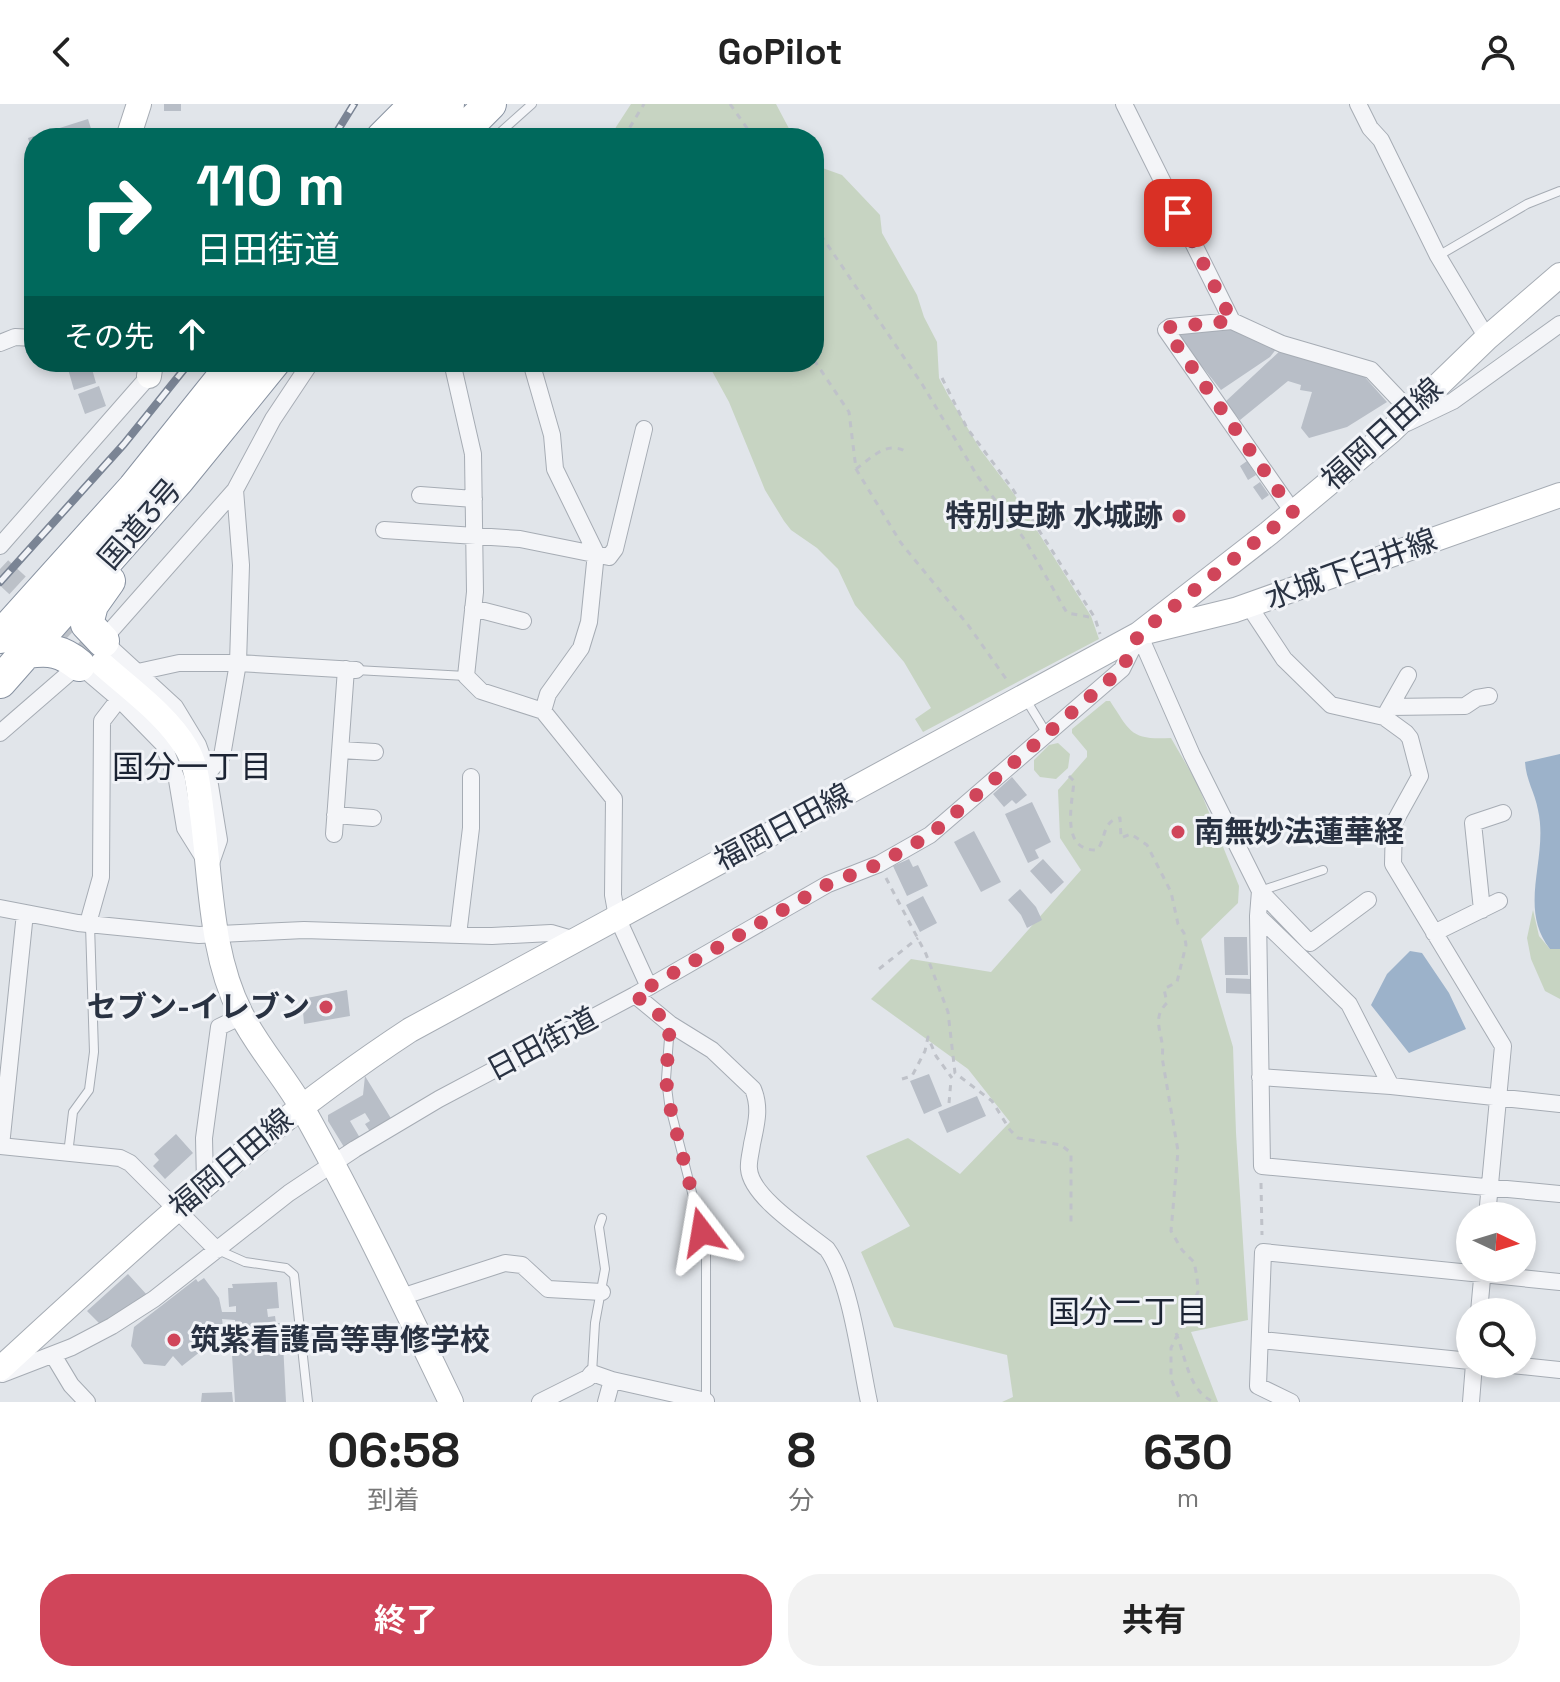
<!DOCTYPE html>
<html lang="ja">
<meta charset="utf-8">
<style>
:root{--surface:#fff;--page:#f2f2f2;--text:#222;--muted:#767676;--accent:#d0455a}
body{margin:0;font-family:"Space Grotesk","Noto Sans JP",sans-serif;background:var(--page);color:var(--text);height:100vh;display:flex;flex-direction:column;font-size:30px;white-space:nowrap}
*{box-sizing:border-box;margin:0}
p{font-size:26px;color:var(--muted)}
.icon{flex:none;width:44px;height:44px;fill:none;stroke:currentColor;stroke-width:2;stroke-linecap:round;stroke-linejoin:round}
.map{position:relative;height:1298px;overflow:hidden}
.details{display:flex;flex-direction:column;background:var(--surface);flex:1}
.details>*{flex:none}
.banner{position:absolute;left:24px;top:24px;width:800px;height:244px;border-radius:32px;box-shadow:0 4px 12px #0003;background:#00695c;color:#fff;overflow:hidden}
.needle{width:52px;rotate:94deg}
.tools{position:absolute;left:1456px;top:1098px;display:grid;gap:16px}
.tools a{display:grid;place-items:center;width:80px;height:80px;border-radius:50%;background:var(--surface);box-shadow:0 4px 12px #0003;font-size:40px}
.pin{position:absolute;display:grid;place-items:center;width:68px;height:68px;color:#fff;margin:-34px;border-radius:16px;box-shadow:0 4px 12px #0006}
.me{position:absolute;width:88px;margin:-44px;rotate:346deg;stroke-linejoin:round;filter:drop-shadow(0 0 6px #0008)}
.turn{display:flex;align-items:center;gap:28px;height:168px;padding:0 40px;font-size:36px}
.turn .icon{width:104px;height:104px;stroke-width:2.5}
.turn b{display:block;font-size:56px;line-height:68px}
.then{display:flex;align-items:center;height:76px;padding:0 40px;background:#0003;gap:16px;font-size:30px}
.eta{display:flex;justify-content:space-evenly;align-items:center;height:136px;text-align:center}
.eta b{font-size:48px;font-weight:700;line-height:56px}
.cta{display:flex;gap:16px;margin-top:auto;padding:16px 40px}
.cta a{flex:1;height:92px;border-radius:32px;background:var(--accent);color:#fff;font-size:32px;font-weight:700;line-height:92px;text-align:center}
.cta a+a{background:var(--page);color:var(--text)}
header{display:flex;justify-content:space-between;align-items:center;height:104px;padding:0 40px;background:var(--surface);font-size:36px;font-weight:700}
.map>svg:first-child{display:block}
.green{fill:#c7d4c2}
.water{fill:#9cb2ca}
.building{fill:#b8bec7}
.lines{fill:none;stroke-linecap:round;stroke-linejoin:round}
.secondary-tunnel{stroke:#bcc1c8;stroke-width:24;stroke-dasharray:24 12;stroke-linecap:butt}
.lane-casing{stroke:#a6acb4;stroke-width:10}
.street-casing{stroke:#a6acb4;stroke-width:18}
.secondary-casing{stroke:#a6acb4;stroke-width:26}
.highway-casing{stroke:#8892a1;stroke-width:34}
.path{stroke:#bfc2c9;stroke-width:3;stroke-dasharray:6 6;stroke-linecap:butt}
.lane{stroke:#f4f5f8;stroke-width:8}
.street{stroke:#f4f5f8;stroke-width:16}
.secondary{stroke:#fff;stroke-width:24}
.highway{stroke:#fff;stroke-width:32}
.rail-casing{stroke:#7a8494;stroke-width:8}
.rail{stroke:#f1f3f7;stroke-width:5;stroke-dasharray:15;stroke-linecap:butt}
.route{stroke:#d0455a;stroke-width:14;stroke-dasharray:0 25.2}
.poi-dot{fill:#d0455a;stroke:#f1f3f7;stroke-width:3}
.labels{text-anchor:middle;stroke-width:6;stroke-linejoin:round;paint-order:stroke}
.street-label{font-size:30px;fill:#293242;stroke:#f1f3f7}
.poi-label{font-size:30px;font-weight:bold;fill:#293242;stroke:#f1f3f7;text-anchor:end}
.neighbourhood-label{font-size:32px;fill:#1b2333;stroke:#f1f3f7}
</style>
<header><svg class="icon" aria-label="back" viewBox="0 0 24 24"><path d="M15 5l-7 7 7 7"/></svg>GoPilot<svg class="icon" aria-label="person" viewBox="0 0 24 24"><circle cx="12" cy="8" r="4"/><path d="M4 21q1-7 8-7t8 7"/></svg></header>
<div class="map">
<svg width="1560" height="1298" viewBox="0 0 1560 1298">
<rect width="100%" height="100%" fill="#e1e5ea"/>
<!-- green -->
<path class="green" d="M631,0H776L794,34H612L616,23Z
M814,61L842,71L880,111L882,129L917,191L924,213L937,238L939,274L948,291L980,345L1014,390L1091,512L1099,535L923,628L915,615L931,604L904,558L855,501L838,465L817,444L791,426L784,417L765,386L729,298L707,258H814Z
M1106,597H1110C1131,629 1131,636 1171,634L1197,679L1239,782L1238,799L1201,835L1233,943L1236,1029L1248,1216L1191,1228L1218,1298H1002L1013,1293L1007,1251L894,1223L861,1148L910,1122L866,1052L908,1034L960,1070L1010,1018L968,965L871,895L911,855L991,868L1081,766L1060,734L1058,686L1087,653V647L1072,629V625Z
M1058,639L1070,650L1068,664L1056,675L1040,673L1034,666V656L1049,641Z
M1533,806L1539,832L1550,845H1560V895L1545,887L1531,855L1527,834Z"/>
<!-- water -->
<path class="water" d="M1560,650V845H1550C1517,803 1549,754 1538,706C1535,689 1526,676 1525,658Z
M1410,847L1422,849L1449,889L1466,925L1409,949L1371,901L1387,870Z"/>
<!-- building -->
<path class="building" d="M164,0H181V7H164Z
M88,15L94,34H34L33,50L28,34Z
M1226,223L1250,229L1277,244L1270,253L1221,286L1176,230Z
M1281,246L1363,271L1387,298L1347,323L1309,334L1301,324L1312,288L1300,286L1301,281L1288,277L1240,316L1225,298Z
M66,258H90L96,279L74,286Z
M99,282L106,302L85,310L78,290Z
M1247,357L1256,371L1248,376L1240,362Z
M1260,378L1269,391L1262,396L1253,383Z
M1012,673L1027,691L1016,700L1012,696L1004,703L993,690Z
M1032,698L1051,738L1035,746L1039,754L1028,759L1005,710Z
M974,727L1001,778L981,788L954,738Z
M909,755L913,763L918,761L928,782L907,792L893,762Z
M1043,755L1064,778L1051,790L1030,767Z
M1020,785L1036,803L1042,816L1027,824L1021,811L1008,796Z
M923,792L937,819L920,828L906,801Z
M1224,833H1247L1248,871H1225Z
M1226,874L1251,875V890L1226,889Z
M347,886L350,912L304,920L302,895Z
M929,970L942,1002L924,1010L910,977Z
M365,972L392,1016L371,1029L365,1020L370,1017L365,1009L350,1017L360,1034L344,1043L328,1017V1011L363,991Z
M977,992L986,1012L947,1029L938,1008Z
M176,1030L193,1049L165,1075L153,1062L159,1056L154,1050Z
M128,1170L147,1191L101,1221L87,1207Z
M204,1174L219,1194L222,1208H236V1202L229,1203L228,1184H233L232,1180L277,1178L279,1204L267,1205L268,1213L275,1212L276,1219H282L286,1298H235L230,1219L235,1218V1216L222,1215L224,1229L182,1262L173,1252L165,1262L144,1260L131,1242L134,1223L196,1175L198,1178Z
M232,1288L233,1298H201L202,1289Z"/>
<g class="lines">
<!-- secondary-tunnel -->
<path class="secondary-tunnel" d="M0,465L102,560"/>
<defs>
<path id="lane" d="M494,34L532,0
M1438,152L1527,100L1560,87
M356,566L466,572
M1025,594L1047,630
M1260,787L1323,766
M670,921L666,975L669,999L706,1143V1298
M68,1050L73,1008L89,986L94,948L90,821
M218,1146L245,1158L286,1164L294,1171L308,1298
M592,1269L595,1219L605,1165L599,1123L602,1114"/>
<path id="street" d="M1124,0L1232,217L1282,240L1371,266L1410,307
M1358,0L1370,24L1381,36L1438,152L1487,234
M1232,217L1170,223L1166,226L1293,408
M0,239L15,233L34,234
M452,258L473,350L475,488L466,572L481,587L543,607
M531,258L552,331L555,365L596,449L589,518L581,544L548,590L543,607L614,695L613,791L617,813L649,883
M1407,319L1453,297L1560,220
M420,391L474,395
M384,426L520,435L609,453L615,445L644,325
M0,442L149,272
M1249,502L1284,555L1331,601L1384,613L1406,629L1410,634L1420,672L1394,719L1393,760L1503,942L1487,1112
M473,504L523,517
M1139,530L1192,651L1260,787L1258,812L1262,1062L1560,1090
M103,537L175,603L198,641L208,669L219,736L211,759
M99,540L235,386L273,315L311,258
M79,561L119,595L163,640L177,676L185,724L205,756
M138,568L179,559H238L356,566
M1390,603L1465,602L1477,594L1489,592
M1387,608L1408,571
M0,629L83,557
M340,646L375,648
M208,669L222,652L238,559L241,461L235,386
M335,711L373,714
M334,730L346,565
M1260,787L1310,839L1368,796
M0,804L78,819L199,831L304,826L492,832L551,829L575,836
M1482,806L1473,719L1503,709
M1258,812L1349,900L1391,982
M90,821V812L101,773L102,617L119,595
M1434,829L1499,797
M458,831L471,724V673
M635,891L670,920L712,946L753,985C761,1004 756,1021 752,1040C751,1048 748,1058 749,1065C751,1093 806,1128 827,1145C851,1178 860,1257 869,1298
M1260,973L1391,982L1560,1000
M0,1042L120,1054L130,1059L217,1146
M1,1042L25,809
M205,1079L204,1034L219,923L242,912
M401,1193L505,1159L522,1161L548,1185L602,1188
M1479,1208L1483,1164
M1261,1236L1470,1257
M53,1251L71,1281L87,1298
M1502,1260L1560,1266
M2,1270L72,1243L112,1222L154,1195L289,1089L355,1045L439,995L635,891L828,780L879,760L930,731L1122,565L1139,531
M540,1298L588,1274L592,1269L612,1276L706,1297
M606,1298L612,1276
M1291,1298L1258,1282L1263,1148L1560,1178
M1471,1298L1474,1260"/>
<path id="secondary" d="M128,34L139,0
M149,272L151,258
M1149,527L1235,506L1560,391
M102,560C131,586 167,611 187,645C198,664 199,689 202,710C211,776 210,849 241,910C258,944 285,973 304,1007C357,1102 404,1200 451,1298
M0,1265C133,1143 259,1025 410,926L1139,530L1269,429L1391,327L1487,234L1560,171"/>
<path id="highway" d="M382,34L416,0
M415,34L448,0
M456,34L490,0
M0,533L134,384L235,258
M103,537L87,520L92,501L109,477
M28,548C50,545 62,547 79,561
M0,578L178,376L274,258"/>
</defs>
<!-- lane casing -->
<use href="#lane" class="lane-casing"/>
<!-- street casing -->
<use href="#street" class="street-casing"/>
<!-- secondary casing -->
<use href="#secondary" class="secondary-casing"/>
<!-- highway casing -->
<use href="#highway" class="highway-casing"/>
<!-- path -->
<path class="path" d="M730,0L754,34
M610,34L627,28
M630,34L627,28L644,0
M814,121L922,280L978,373L1025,436L1067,509L1095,514
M814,256L849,308L856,365L901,439L968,521L1009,579
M942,274L967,324L1012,384L1095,514L1100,530
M856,365C871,354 886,337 905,347
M1069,672L1074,677C1072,701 1060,747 1097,746C1106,736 1102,716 1120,714L1121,734L1131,730L1147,741L1171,788L1178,820L1184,829L1186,841L1177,878L1164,885L1167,899C1149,916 1166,933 1162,953L1178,1047L1171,1127L1182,1146L1194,1158L1197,1173L1198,1188L1171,1244V1275L1181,1298
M886,774L926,850L948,908L955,969L992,997L1010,1026L1018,1034L1061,1041L1071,1049V1120
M879,865L918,834
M902,975L912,972L925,947L928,933L936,952L952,974
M949,999L951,976
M1261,1079L1262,1131
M1176,1229C1186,1253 1188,1287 1214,1298"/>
<!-- lane -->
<use href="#lane" class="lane"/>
<!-- street -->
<use href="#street" class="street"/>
<!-- secondary -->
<use href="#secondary" class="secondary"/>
<!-- highway -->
<use href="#highway" class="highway"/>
<defs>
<path id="rail" d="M333,34L354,0
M0,478L124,340L190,258"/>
</defs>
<!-- rail casing -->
<use href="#rail" class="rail-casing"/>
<!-- rail -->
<use href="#rail" class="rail"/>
</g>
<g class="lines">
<!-- route -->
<path class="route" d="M702,1128L669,999L666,975L670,920L635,891L828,780L879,760L930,731L1122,565L1139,530L1293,408L1166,226L1170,223L1232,217L1178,109"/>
</g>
<!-- markers -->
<g class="poi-dot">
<circle cx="1179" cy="412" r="8"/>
<circle cx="1178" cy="728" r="8"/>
<circle cx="326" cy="903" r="8"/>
<circle cx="174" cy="1236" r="8"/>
</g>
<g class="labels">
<!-- street labels -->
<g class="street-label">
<text transform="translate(1382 330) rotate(-42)" y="10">福岡日田線</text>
<text transform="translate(140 420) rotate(-49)" y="10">国道3号</text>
<text transform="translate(1351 465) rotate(-20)" y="10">水城下臼井線</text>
<text transform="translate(783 723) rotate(-28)" y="10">福岡日田線</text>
<text transform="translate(542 940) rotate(-28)" y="10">日田街道</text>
<text transform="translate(231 1059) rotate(-40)" y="10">福岡日田線</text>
</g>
<!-- poi labels -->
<g class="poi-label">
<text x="1163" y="422">特別史跡 水城跡</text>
<text x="1194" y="738" text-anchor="start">南無妙法蓮華経</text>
<text x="310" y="913">セブン-イレブン</text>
<text x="190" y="1246" text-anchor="start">筑紫看護高等専修学校</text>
</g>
<!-- neighbourhood labels -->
<g class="neighbourhood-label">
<text x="192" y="674">国分一丁目</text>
<text x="1128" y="1219">国分二丁目</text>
</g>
</g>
</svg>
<div class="tools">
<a><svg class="needle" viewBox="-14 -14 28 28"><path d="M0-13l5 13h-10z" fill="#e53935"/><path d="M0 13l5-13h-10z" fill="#767676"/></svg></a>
<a><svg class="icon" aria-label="search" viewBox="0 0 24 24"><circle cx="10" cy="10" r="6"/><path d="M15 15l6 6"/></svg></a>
</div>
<div class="pin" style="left:1178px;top:109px;background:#d93025"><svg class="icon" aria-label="arrive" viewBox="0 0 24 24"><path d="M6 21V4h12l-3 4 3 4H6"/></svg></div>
<svg class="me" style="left:702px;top:1128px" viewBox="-20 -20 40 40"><path d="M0-17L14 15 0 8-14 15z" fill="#d0455a" stroke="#fff" stroke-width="4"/></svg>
<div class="banner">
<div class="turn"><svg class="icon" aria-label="right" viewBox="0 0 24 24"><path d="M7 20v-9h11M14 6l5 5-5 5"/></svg><div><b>110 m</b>日田街道</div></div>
<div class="then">その先<svg class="icon" aria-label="ahead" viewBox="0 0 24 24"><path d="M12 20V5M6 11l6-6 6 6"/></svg></div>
</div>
</div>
<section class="details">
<div class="eta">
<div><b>06:58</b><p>到着</p></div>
<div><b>8</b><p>分</p></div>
<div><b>630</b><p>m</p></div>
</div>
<div class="cta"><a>終了</a><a>共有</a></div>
</section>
